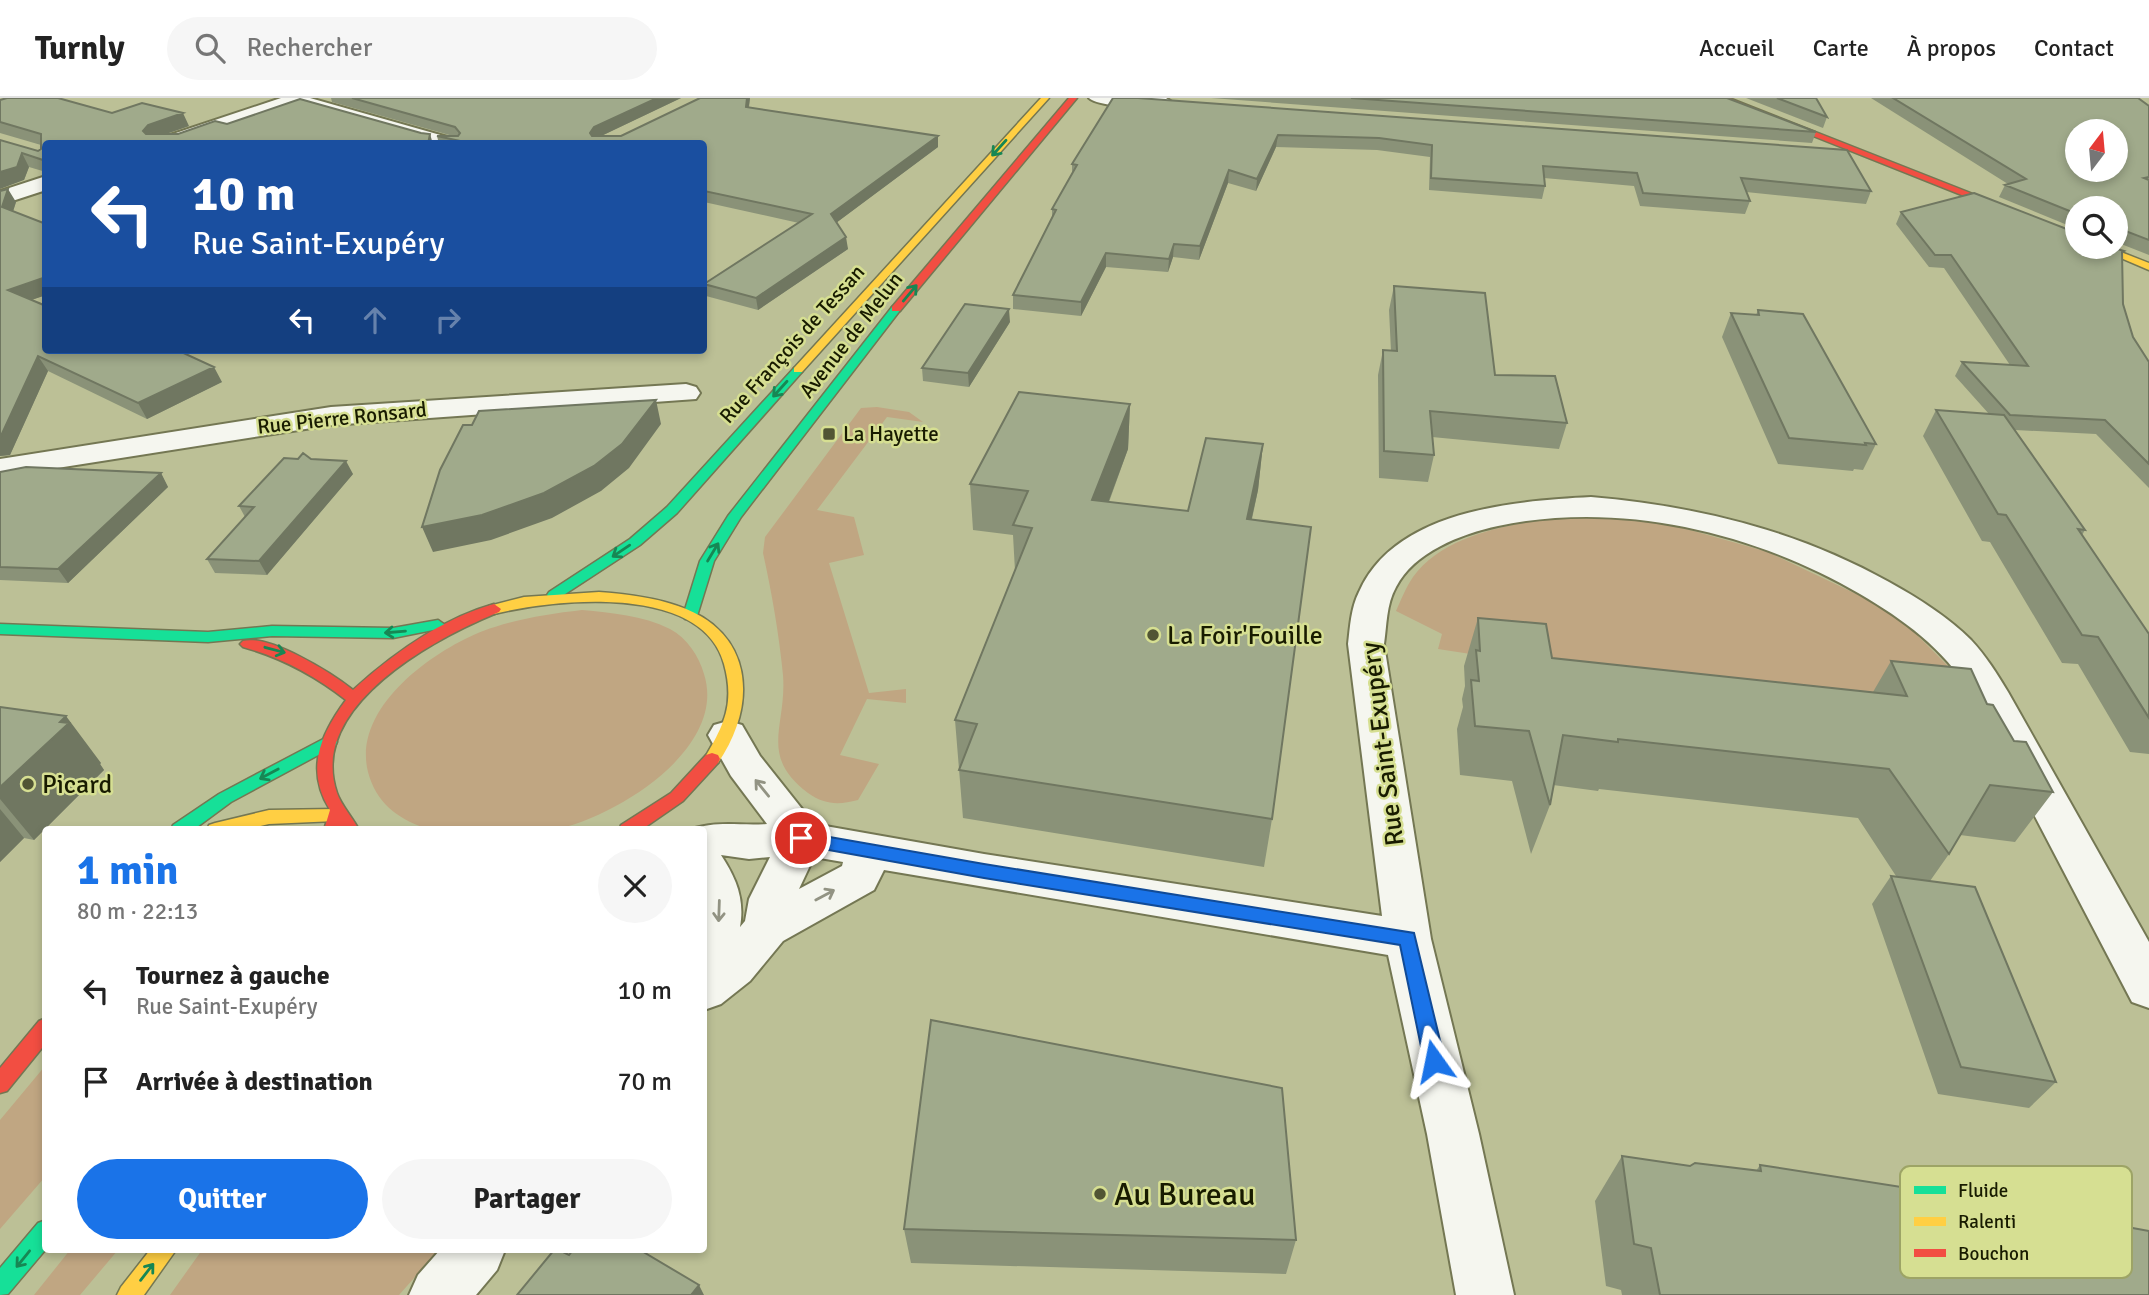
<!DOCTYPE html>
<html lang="fr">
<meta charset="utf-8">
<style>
:root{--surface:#fff;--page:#f6f6f6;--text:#222;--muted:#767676;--line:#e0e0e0;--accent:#1a73e8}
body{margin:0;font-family:Signika,sans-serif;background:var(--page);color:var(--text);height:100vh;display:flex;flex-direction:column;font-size:26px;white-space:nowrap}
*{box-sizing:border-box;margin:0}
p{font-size:23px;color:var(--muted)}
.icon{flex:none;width:38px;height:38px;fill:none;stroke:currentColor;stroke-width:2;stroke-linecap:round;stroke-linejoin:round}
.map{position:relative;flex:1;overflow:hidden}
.sheet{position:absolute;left:42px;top:728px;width:665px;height:427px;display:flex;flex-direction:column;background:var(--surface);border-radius:7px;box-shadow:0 4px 10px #0003}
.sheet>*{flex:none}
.top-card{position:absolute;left:42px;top:42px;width:665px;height:214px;border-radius:7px;box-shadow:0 4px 10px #0003;background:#1a4fa0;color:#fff;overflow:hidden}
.needle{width:46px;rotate:16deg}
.buttons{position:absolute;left:2065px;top:21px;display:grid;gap:14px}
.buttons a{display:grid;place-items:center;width:63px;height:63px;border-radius:50%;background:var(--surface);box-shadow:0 4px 10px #0003;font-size:35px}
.pin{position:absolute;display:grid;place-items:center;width:60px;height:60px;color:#fff;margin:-30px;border:4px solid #fff;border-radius:50%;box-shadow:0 2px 7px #0007}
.me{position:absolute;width:77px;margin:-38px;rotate:348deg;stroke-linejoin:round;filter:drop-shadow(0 0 5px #0008)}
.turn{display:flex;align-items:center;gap:24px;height:147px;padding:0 35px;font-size:32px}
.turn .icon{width:91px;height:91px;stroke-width:2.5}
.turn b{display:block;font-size:49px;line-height:60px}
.lanes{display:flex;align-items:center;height:66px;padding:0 35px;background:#0003;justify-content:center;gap:35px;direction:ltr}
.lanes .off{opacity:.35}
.round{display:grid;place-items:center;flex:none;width:74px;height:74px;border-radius:37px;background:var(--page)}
.overview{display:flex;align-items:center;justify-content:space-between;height:119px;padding:0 35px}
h1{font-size:42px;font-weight:700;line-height:52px;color:var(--accent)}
.cta{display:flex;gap:14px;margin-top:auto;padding:14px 35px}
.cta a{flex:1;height:80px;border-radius:42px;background:var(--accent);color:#fff;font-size:28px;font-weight:700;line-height:80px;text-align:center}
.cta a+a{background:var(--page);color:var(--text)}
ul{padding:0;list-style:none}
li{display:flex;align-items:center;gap:21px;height:91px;padding:0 35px}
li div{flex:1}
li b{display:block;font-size:26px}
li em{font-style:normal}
header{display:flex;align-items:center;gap:42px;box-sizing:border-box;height:98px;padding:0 35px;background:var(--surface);border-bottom:2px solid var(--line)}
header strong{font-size:33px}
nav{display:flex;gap:38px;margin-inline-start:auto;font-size:24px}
.search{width:490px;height:63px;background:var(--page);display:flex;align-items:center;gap:18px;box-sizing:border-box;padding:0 24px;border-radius:38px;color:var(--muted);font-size:26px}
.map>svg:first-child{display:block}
.green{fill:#c0a682}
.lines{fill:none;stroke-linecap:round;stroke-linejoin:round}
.street-casing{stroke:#747753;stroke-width:4}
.fast-casing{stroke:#747753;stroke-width:3}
.slow-casing{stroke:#747753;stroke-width:3}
.jam-casing{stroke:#747753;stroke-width:3}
.street{fill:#f5f6ef;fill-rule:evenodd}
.fast{fill:#16e098;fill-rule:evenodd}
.slow{fill:#ffcf43;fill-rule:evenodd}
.jam{fill:#f24e42;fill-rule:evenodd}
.wall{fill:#8a9278}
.shaded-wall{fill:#707761}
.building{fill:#a0aa8b;stroke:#707761;stroke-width:2;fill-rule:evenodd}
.oneway{stroke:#178754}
.oneway2{stroke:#929383}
.route{fill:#1a73e8;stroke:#114b97;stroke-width:2}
.poi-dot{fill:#515534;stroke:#d6df92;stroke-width:2.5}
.labels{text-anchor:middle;stroke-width:5;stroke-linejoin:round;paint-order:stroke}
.far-street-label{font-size:21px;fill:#181b00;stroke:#d6df92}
.far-poi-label{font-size:21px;fill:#181b00;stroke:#d6df92;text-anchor:start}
.poi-label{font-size:26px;fill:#181b00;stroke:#d6df92;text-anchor:start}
.street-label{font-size:26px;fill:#181b00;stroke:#d6df92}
.near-poi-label{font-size:32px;fill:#181b00;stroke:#d6df92;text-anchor:start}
.key{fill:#d6df92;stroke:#9da466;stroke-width:2}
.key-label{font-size:19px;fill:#181b00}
</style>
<header>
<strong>Turnly</strong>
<div class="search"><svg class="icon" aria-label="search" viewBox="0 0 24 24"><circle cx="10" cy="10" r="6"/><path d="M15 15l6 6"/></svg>Rechercher</div>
<nav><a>Accueil</a><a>Carte</a><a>À propos</a><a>Contact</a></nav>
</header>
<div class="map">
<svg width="2149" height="1197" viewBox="0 0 2149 1197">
<rect width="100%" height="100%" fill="#bcc096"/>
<!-- green -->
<path class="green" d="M877,309L909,314L923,324L887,319L817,412L854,419L864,457L829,465L869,595L906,591V605L867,601L840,657L879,666L858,702C839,707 825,707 808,695C758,657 787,629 783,577C779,536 772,496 763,455L765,439L861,310Z
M1549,420H1615L1669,426L1768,454L1894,514L1949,569L1969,611L1536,566L1438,551L1442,536L1396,513C1401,502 1406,489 1413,479C1442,438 1504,428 1549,420Z
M582,512C612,515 642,517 670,531C687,540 699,558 704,576C728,651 615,720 553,732C523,732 492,732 462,732C451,732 436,734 425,730C396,720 376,704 368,674C352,610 432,553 483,533C515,521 548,516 582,512Z
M45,968V1079L0,1131V1022Z
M70,1152H118L80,1197H34Z
M202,1152H439L399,1197H170Z"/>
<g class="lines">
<defs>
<path id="street" d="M281,0H310L458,42L461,46H426L295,8L184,46H152L155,42Z
M1089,0H1166L1173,5C1165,14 1097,9 1089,0Z
M46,78V92L0,107V93Z
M686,286L696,289L700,295L696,301L331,327L0,379V361L331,309Z
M1591,399C1696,408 1796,432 1889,484C1918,500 1948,519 1971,542C1986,558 1997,576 2008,594L2149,844V910L2132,904L1970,594C1944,551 1903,521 1860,496C1754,434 1620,402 1498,428C1461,436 1414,454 1396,489C1386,507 1387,527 1384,546L1431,841L1479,1036L1514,1197H1456L1427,1036L1388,857L884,772L874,792L783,843L750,883L721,906L704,912V732H689C717,722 738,728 767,726L731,678L708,637L714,627L728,623L742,627L760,658L814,726L984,756L1382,818L1348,546C1350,528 1351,510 1359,494C1395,412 1514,403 1591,399ZM721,757L749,761L770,759L749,801L745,823L740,829C745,801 736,780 721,757ZM814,759L843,764L842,768L799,791Z
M440,1152H505L497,1172L476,1197H409L418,1177Z"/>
<path id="fast" d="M892,209L901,211L741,419L714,463L697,518L695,521H685L683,518L700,463L728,418Z
M798,269L802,270V274L677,415L640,447L559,500H549L547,497L549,494L630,441L667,409L794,270Z
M438,522L445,527L443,530L393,540L272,538L208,544L0,536V526L208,534L272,528L393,530Z
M329,638L335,640L337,644L335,648L231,704L193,732H171L173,727L219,696Z
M46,1122V1151L8,1196L0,1197V1170L38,1125Z"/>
<path id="slow" d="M1041,0H1049L802,274H794V270Z
M2095,149H2108L2149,165V172Z
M599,494C626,496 653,499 678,508C754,533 758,607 718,665H706L704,661C724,627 735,606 724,566C702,485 555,501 494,516L487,511L489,508L524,499Z
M336,711L342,712L345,717L342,722L336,723L269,726L244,732H207L209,727L215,725L269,712Z
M150,1152H176L144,1197H117L121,1189Z"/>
<path id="jam" d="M1069,0H1077L900,213H892V209Z
M1718,0H1729L2077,137V143Z
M494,506L501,511L499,514C436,540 307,607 337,695C341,707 353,720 359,732H324L330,712C305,672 320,637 346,602C314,577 282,560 243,549L240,546L243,543C269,536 332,575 353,592C394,555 441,521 494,506Z
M712,655L718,657L720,661L718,665L683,703L641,732H619L621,727L671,695L706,657Z
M46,920V945L7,993L0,995V970L39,923Z"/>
</defs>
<!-- street casing -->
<use href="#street" class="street-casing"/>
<!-- fast casing -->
<use href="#fast" class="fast-casing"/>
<!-- slow casing -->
<use href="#slow" class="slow-casing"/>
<!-- jam casing -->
<use href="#jam" class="jam-casing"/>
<!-- street -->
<use href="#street" class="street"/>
<!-- fast -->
<use href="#fast" class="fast"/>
<!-- slow -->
<use href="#slow" class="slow"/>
<!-- jam -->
<use href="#jam" class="jam"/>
</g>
<!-- wall -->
<path class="wall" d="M331,0H681L601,38H621L750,0L749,10L938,49L837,124L848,151L758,212L706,198L704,186L799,125L704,104V46H439L437,38H453L332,4Z
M1113,0L1871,93L1866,106L1746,94L1750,103L1745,116L1640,108L1634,88L1544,80L1545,88L1542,101L1429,92L1430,59L1377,52L1276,49L1256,93L1228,85L1199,162L1173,159L1168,174L1106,169L1081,218L1013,211V197L1052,119V111L1072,75V66Z
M1211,0H1727L1816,34L1812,45Z
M1746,0H1816L1827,19L1823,30Z
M1871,0H2138L2149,8V157L2116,144V110H2077V131L1999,99L2005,87L2008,86Z
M0,2L189,28L166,36H178L227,26L421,35L46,46V74L29,69L24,82L0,42L38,53L41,51V47L0,35Z
M0,93L16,104L13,113L46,126V197L31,202L222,284L147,321L48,273L10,357L0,358Z
M1901,114L2077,149L2124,153L2122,157L2123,206L2133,239L2149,264V390L2096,336L2015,332L2085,432L2082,437L2149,536V656L2130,654L2078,566L2062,565L1990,444L1982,443L1923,338L1936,312L1989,316L1955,278L1962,264L2010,267L1944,170L1929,169L1896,126Z
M1394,188L1495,277L1567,325L1559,351L1432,339L1434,357L1428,384L1379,380L1378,277L1383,252L1391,253L1389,212Z
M1758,212L1876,346L1863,372L1854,371L1853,373L1778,366L1722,239L1731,215L1756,217Z
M1010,224L969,289L923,283L922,270Z
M1130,306L1128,351L1109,404L1188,413L1263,346L1258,392L1252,421L1272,721L1264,769L963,720L955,622L1015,473L1013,437L973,432L970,386Z
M311,361L353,376L267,477L215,475L207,461L245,419L239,408Z
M0,374L161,375L168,389L68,485L0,482Z
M1478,520L1552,560L1873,594L1891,563L1987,606L2014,643L2053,694L2015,744L1960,737L1949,756L1930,783L2056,984L2029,1010L1938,996L1872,806L1891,778H1896L1858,720L1599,691L1598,693L1553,687L1550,707L1531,756L1512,683L1460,677L1457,631L1463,609L1462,601L1465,588L1464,568Z
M0,609L101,665L100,666L104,672L34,742L24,740L0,764Z
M1622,1058L1690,1068L1756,1073L1760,1067L2149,1197H1622L1621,1192L1606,1188L1595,1103Z
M904,1131L1296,1142L1286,1176L911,1165Z"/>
<!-- shaded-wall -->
<path class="shaded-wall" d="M657,0H681L597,40L593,46L590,35L594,29Z
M747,0H750L747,20L746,9Z
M183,15L189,28L154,40L150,46L143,33L148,27Z
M430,36L433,46H428Z
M1278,37L1276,49L1256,93L1257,81Z
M938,38V49L832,128L831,116Z
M22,55L29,69L24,82L0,91V74Z
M1229,72L1228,85L1199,162L1200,148Z
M8,91L16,104L10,123L2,109Z
M846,139L848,151L758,212L756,200Z
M1174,146L1173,159L1168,174L1169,161Z
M1106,155V169L1081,218V204Z
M46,179V197L17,207L8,192Z
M1009,211L1010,224L969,289L968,275Z
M38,258L48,273L10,357L0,358V340Z
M214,269L222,284L147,321L138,305Z
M656,302L661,326L629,370L601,393L552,420L491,442L433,454L422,429Z
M1130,306L1128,351L1092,448V402Z
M1263,346L1258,392L1241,468L1247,421Z
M346,363L353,376L267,477L259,463Z
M161,375L168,389L68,485L58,471Z
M66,618L101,665L100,666L104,672L34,742L0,701V689Z
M0,711L24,740L0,764Z
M699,1187L704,1197H691Z"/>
<!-- building -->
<path class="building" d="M7,0H58L112,15L142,5L183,15L148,27L143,33L146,36H178L215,23L227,26L300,1L421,35L430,36L428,46H46V63L22,55L17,69L0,74V42L38,53L41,51V36L0,24V2Z
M352,0H657L594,29L590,35L592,38H621L700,0H747L746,9L938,38L831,116L846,139L756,200L704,186L812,116L704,93V46H474L437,38H458L460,35L455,29Z
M1113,0H1138L1847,52L1871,93L1741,80L1750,103L1643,95L1637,75L1543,68L1545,88L1431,80L1432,47L1379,40L1278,37L1257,81L1229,72L1200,148L1174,146L1169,161L1106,155L1081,204L1013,197L1056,112L1052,111L1077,67L1072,66Z
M1351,0H1727L1816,34Z
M1777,0H1816L1827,19Z
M1893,0H2138L2149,8V79L2144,80L2149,82V142L2123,132H2116V110H2077V116L2005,87L2026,81ZM2077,33H2116V72H2077Z
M8,91L2,109L46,126V179L8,192L46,208V252H177L214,269L138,305L38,258L0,340V93Z
M1974,95L2077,135V149H2111L2124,153L2122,154L2123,206L2133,239L2149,264V366L2105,322L2010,317L1962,264L2028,268L1951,157H1935L1901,114Z
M1394,188L1485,195L1495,277L1555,278L1567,325L1430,313L1434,357L1384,353L1383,252L1397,253Z
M965,206L1009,211L968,275L922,270Z
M1758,212L1803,216L1876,346L1865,345L1866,347L1789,340L1731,215L1759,217Z
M1019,294L1130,306L1092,402L1188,413L1206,340L1263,346L1247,421L1311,429L1272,721L959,672L977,626L955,622L1032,430L1013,427L1028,393L970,386Z
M656,302L622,346L594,368L544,395L482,417L422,429L440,372L463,327H472L479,313Z
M1936,312L2004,317L2085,432L2078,431L2149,536V620L2098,539L2082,537L2006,417L1998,416Z
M303,355L311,361L346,363L259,463L207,461L254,409L239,408L284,360L298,361Z
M26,369L161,375L58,471L0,469V374Z
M1478,520L1546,526L1552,560L1907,598L1891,563L1971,571L1987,606L1993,607L2014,643L2026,644L2053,694L1990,687L1949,756L1889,671L1618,641V644L1563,637L1550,707L1529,633L1475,628L1471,582L1479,583L1476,552L1480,553Z
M0,609L66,618L60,624L69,625L0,689Z
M1891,778L1975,789L2056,984L1961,969Z
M931,922L1282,990L1296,1142L904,1131Z
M1622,1058L1690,1068L1695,1065L1761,1073L1760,1067L2107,1121L2111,1126L2149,1133V1197H1660L1651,1150L1634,1146Z
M554,1152H559L569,1157L573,1152H640L699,1187L691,1197H517Z"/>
<!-- one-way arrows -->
<defs><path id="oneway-shaft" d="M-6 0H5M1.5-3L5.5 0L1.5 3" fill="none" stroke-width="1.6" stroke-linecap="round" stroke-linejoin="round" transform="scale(1.75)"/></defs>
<g class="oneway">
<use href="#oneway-shaft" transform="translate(999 50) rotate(132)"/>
<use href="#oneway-shaft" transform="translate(910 195) rotate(-50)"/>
<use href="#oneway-shaft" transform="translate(780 291) rotate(132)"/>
<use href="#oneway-shaft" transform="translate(621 453) rotate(146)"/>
<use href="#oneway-shaft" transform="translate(713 454) rotate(-59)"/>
<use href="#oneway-shaft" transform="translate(395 534) rotate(175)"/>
<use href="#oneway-shaft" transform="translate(275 552) rotate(15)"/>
<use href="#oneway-shaft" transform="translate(269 676) rotate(152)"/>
<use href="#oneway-shaft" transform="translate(23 1161) rotate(129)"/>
<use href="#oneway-shaft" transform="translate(147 1174) rotate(-52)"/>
</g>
<g class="oneway2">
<use href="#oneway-shaft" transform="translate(762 690) rotate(-129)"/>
<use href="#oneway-shaft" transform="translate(825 797) rotate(-28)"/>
<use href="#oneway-shaft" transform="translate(719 813) rotate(92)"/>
</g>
<!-- route -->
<path class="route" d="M801,734L984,766L1414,835L1445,963L1442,970L1434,972L1427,970L1424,963L1400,847L984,780L801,747L795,745L792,740L795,736Z"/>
<!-- markers -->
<g class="poi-dot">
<rect x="822" y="329" width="14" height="14" rx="3.5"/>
<circle cx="1153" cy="537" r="7"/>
<circle cx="28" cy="686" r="7"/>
<circle cx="1100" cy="1096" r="7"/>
</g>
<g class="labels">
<!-- far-street labels -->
<g class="far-street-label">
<text transform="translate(851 237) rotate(-52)" y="7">Avenue de Melun</text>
<text transform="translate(792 246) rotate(-48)" y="7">Rue François de Tessan</text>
<text transform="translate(342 320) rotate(-6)" y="7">Rue Pierre Ronsard</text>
</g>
<!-- far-poi labels -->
<g class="far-poi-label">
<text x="843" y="343">La Hayette</text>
</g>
<!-- poi labels -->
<g class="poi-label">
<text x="1167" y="546">La Foir'Fouille</text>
<text x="42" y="695">Picard</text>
</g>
<!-- street labels -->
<g class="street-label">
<text transform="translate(1382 646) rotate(-97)" y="9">Rue Saint-Exupéry</text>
</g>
<!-- near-poi labels -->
<g class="near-poi-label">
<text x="1114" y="1107">Au Bureau</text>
</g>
</g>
<!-- legend -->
<rect x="1900" y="1068" width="232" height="112" rx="10" class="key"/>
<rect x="1914" y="1088" width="32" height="8" fill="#16e098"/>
<rect x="1914" y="1119" width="32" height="9" fill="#ffcf43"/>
<rect x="1914" y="1151" width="32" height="8" fill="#f24e42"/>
<g class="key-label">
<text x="1958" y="1099">Fluide</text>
<text x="1958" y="1130">Ralenti</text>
<text x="1958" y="1162">Bouchon</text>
</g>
</svg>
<div class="buttons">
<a><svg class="needle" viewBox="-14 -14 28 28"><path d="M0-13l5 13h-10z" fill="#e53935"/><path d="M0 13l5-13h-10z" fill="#767676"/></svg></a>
<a><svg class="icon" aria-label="search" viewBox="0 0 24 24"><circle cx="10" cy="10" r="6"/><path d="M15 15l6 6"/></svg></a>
</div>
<div class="pin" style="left:801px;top:740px;background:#d93025"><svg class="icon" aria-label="arrive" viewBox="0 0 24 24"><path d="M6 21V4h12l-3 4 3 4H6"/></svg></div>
<svg class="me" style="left:1434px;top:963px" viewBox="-20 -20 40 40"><path d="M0-17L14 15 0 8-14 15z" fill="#1a73e8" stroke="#fff" stroke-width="4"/></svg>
<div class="top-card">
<div class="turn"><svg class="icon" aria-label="left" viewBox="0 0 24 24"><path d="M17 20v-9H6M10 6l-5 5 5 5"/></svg><div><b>10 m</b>Rue Saint-Exupéry</div></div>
<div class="lanes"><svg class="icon" aria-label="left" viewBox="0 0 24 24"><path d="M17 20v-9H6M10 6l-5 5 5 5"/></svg><svg class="icon off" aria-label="ahead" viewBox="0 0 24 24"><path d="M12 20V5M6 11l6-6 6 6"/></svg><svg class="icon off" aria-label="right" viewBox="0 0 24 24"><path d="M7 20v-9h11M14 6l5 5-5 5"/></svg></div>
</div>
<section class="sheet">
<div class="overview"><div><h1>1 min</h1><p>80 m · 22:13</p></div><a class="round"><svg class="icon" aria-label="close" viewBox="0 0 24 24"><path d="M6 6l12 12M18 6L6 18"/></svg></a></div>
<ul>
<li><svg class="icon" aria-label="left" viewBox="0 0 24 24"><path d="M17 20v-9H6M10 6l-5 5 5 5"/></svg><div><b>Tournez à gauche</b><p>Rue Saint-Exupéry</p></div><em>10 m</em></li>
<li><svg class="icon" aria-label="arrive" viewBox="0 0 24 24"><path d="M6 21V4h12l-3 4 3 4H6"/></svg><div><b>Arrivée à destination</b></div><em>70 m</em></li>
</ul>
<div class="cta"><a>Quitter</a><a>Partager</a></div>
</section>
</div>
